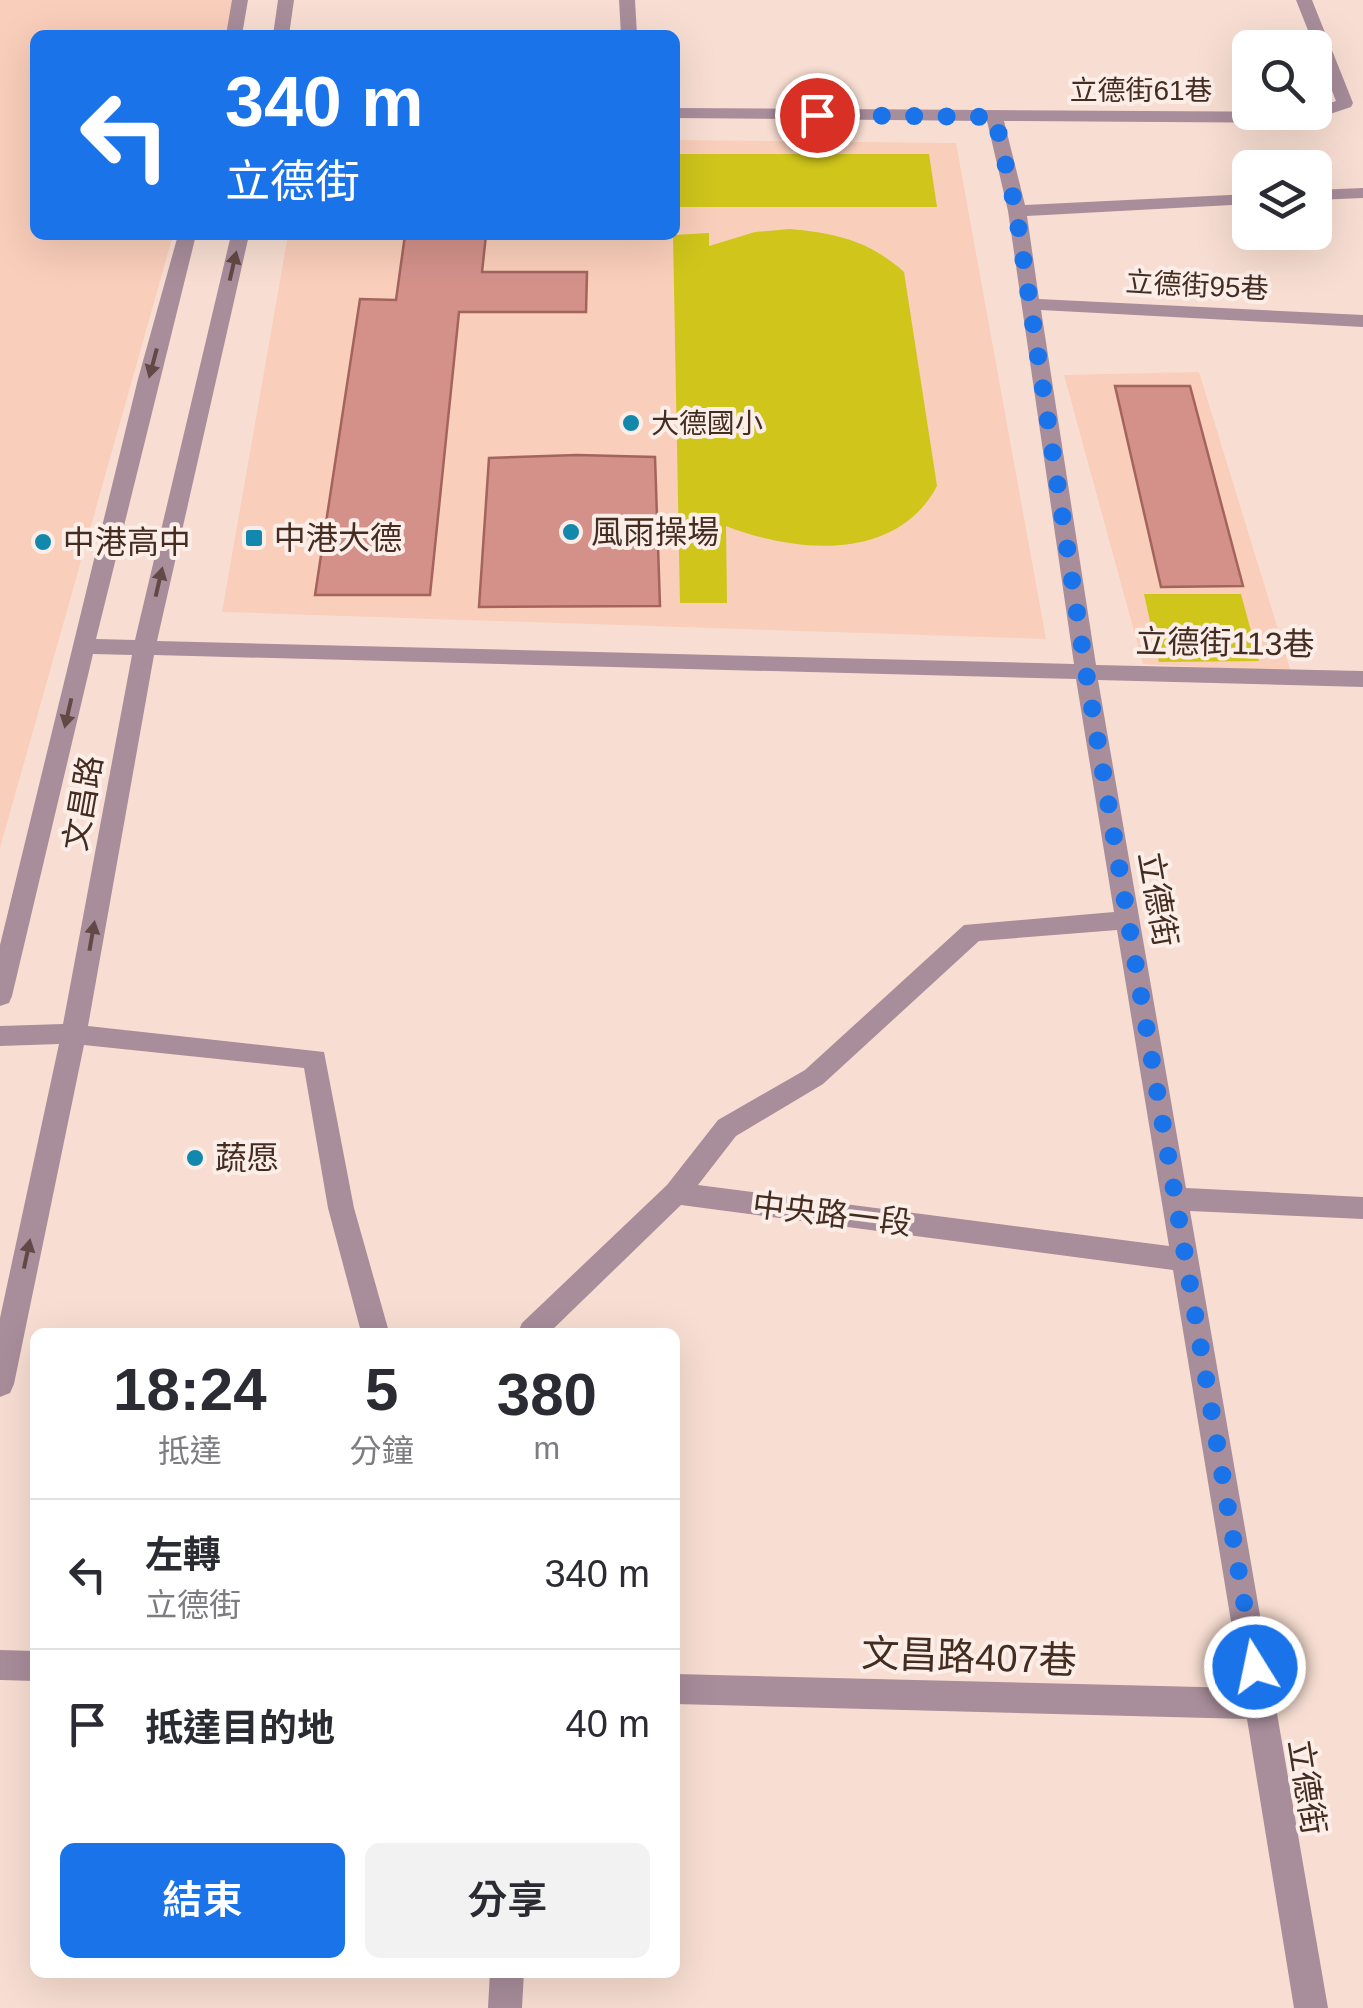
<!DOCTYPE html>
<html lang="zh-TW">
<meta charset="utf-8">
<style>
:root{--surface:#fff;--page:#f2f2f3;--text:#2b2b33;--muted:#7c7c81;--line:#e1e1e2;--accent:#1a73e8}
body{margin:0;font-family:Helvetica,"Noto Sans TC",sans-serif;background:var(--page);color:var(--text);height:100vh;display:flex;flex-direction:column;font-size:38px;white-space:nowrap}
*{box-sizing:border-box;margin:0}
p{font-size:32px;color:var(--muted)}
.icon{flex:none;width:55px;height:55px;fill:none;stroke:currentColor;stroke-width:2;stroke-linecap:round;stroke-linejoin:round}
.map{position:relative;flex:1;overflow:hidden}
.drawer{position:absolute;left:30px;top:1328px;width:650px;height:650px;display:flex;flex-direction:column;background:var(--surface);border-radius:15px;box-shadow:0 10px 40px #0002}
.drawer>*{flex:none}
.top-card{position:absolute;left:30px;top:30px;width:650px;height:210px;border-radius:15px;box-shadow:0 10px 40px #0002;background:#1a73e8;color:#fff;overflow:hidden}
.fabs{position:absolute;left:1232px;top:30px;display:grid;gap:20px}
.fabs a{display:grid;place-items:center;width:100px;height:100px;border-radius:15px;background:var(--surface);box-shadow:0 10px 40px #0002;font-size:50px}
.pin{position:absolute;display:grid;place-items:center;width:85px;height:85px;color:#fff;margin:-42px;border:5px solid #fff;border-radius:50%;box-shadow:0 2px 10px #0007}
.me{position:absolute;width:110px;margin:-55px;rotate:350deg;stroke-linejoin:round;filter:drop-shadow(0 0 8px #0008)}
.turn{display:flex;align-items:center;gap:35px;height:210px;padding:0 30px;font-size:45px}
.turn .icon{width:130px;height:130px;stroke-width:2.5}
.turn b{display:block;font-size:70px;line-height:85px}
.eta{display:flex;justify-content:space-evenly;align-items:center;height:170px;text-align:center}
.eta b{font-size:60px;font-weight:600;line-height:70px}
.cta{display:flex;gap:20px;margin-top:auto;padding:20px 30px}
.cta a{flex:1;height:115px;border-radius:15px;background:var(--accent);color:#fff;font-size:40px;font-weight:600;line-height:115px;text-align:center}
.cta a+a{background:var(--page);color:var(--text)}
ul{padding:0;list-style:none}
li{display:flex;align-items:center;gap:30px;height:150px;padding:0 30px;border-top:2px solid var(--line)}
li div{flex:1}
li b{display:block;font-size:38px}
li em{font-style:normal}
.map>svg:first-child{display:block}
.built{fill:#f9ceba}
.green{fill:#cfc51b}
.building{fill:#d3918a;stroke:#a3645e;stroke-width:2.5}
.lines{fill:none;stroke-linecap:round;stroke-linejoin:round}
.minor{fill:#a88d9b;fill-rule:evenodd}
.oneway{fill:#634946}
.route{stroke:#1a73e8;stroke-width:18;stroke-dasharray:0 32.4}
.poi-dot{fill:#1388ad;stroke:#fbeee8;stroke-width:4}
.labels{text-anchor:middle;stroke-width:8;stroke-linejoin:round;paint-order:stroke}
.far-street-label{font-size:28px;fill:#452c21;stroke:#fbeee8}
.far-poi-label{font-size:28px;fill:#452c21;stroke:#fbeee8;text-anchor:start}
.poi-label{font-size:32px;fill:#452c21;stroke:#fbeee8;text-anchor:start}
.street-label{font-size:32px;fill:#452c21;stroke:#fbeee8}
.near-street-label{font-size:38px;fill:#452c21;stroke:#fbeee8}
</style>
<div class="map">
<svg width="1363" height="2008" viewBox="0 0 1363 2008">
<rect width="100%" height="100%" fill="#f8ded2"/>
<!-- built -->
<path class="built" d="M0,0H239L229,35H35V235H173L0,848Z
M675,140L956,143L1046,639L222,612L288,235H675Z
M1199,372L1291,672L1143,664L1064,375Z"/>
<!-- green -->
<path class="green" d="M675,154H929L937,207H675Z
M790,229C835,233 870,241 904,272L937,486C896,563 795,553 726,526L727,603H680L673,235L709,233V246L755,232Z
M1144,594H1241L1259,661L1159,662Z"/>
<!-- building -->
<path class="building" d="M405,235H486L482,272H587L586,312H459L430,595H315L360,299L396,300Z
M1115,386H1190L1243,586L1161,587Z
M577,455L655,457L660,606L479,607L489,458Z"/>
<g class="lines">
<!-- minor -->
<path class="minor" d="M232,0H248L242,35H226Z
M278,0H294L289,35H273Z
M619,0H635L637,35H621Z
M1296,0H1312L1353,103L1351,107L1303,123L1004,121L1025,205L1250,194V204L1027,216L1039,299L1363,315V327L1041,310L1096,665L1363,671V687L1098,680L1186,1188L1363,1197V1219L1190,1211L1328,2008H1294L1247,1719L675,1704V1674L1242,1688L1173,1270L681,1205L550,1332H518L522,1323L667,1185L718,1120L805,1070L964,925L1114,912L1076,679L154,655L88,1026L324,1052L354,1208L389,1332H361L328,1208L304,1068L84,1045L14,1384L10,1393L0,1397V1318L59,1044L0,1046V1026L63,1024L132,655L93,654L12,996L9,1003L0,1006V945L138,379L178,235H196L96,639L135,640L231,235H249L157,641L1074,664L1008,211L987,121L675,118V108L1315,112V108L1336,101ZM1117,930L1169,1246L698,1185L736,1136L823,1084L979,941Z
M1363,188V198L1315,200V190Z
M0,1650L35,1651V1681L0,1680Z
M490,1972H524L522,2008H488Z"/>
</g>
<!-- one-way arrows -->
<defs><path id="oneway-solid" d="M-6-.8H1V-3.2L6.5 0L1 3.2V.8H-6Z" transform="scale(2.5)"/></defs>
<g class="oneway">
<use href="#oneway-solid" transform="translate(233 266) rotate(-77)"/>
<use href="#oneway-solid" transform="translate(153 363) rotate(105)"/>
<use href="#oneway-solid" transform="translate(159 582) rotate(-77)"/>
<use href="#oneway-solid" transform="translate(68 713) rotate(103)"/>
<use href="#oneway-solid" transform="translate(92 936) rotate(-80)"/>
<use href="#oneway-solid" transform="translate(27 1254) rotate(-78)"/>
</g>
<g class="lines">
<!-- route -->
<path class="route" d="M817,115L995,117L1016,211L1086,672L1255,1667"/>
</g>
<!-- markers -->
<g class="poi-dot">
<circle cx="631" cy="423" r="10"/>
<circle cx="571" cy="532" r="10"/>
<rect x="244" y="528" width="20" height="20" rx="5"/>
<circle cx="43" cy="542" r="10"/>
<circle cx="195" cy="1158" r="10"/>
</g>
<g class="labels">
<!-- far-street labels -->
<g class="far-street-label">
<text x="1141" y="100">立德街61巷</text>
<text transform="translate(1197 285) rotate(3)" y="10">立德街95巷</text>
</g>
<!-- far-poi labels -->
<g class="far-poi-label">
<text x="651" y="433">大德國小</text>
</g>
<!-- poi labels -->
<g class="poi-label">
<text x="591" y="543">風雨操場</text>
<text x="274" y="549">中港大德</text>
<text x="63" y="553">中港高中</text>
<text x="215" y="1169">蔬愿</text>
</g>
<!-- street labels -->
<g class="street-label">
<text transform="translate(1225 643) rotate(1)" y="11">立德街113巷</text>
<text transform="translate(83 803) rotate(-80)" y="11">文昌路</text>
<text transform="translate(1158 899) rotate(80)" y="11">立德街</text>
<text transform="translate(832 1214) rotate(7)" y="11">中央路一段</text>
<text transform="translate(1307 1787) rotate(81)" y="11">立德街</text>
</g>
<!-- near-street labels -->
<g class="near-street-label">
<text transform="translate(969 1657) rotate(2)" y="13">文昌路407巷</text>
</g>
</g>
</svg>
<div class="fabs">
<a><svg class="icon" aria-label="search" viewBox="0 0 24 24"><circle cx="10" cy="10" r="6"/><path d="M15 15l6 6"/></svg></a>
<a><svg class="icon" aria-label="layers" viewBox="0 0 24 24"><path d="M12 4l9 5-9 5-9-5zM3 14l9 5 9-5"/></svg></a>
</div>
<div class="pin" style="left:817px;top:115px;background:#d93025"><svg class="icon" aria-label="arrive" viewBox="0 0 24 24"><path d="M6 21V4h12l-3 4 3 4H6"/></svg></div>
<svg class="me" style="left:1255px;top:1667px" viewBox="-20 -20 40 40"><circle r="17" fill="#1a73e8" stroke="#fff" stroke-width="3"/><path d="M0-11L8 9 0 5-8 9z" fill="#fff"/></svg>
<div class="top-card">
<div class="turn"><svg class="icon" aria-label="left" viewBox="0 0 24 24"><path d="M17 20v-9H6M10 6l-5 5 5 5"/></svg><div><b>340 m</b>立德街</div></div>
</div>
<section class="drawer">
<div class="eta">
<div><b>18:24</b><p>抵達</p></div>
<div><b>5</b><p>分鐘</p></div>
<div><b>380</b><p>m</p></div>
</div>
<ul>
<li><svg class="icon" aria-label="left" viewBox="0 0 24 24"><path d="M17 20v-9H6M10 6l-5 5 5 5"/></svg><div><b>左轉</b><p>立德街</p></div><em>340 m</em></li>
<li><svg class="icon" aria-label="arrive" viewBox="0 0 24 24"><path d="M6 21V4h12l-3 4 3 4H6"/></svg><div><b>抵達目的地</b></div><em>40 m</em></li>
</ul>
<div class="cta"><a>結束</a><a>分享</a></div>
</section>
</div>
